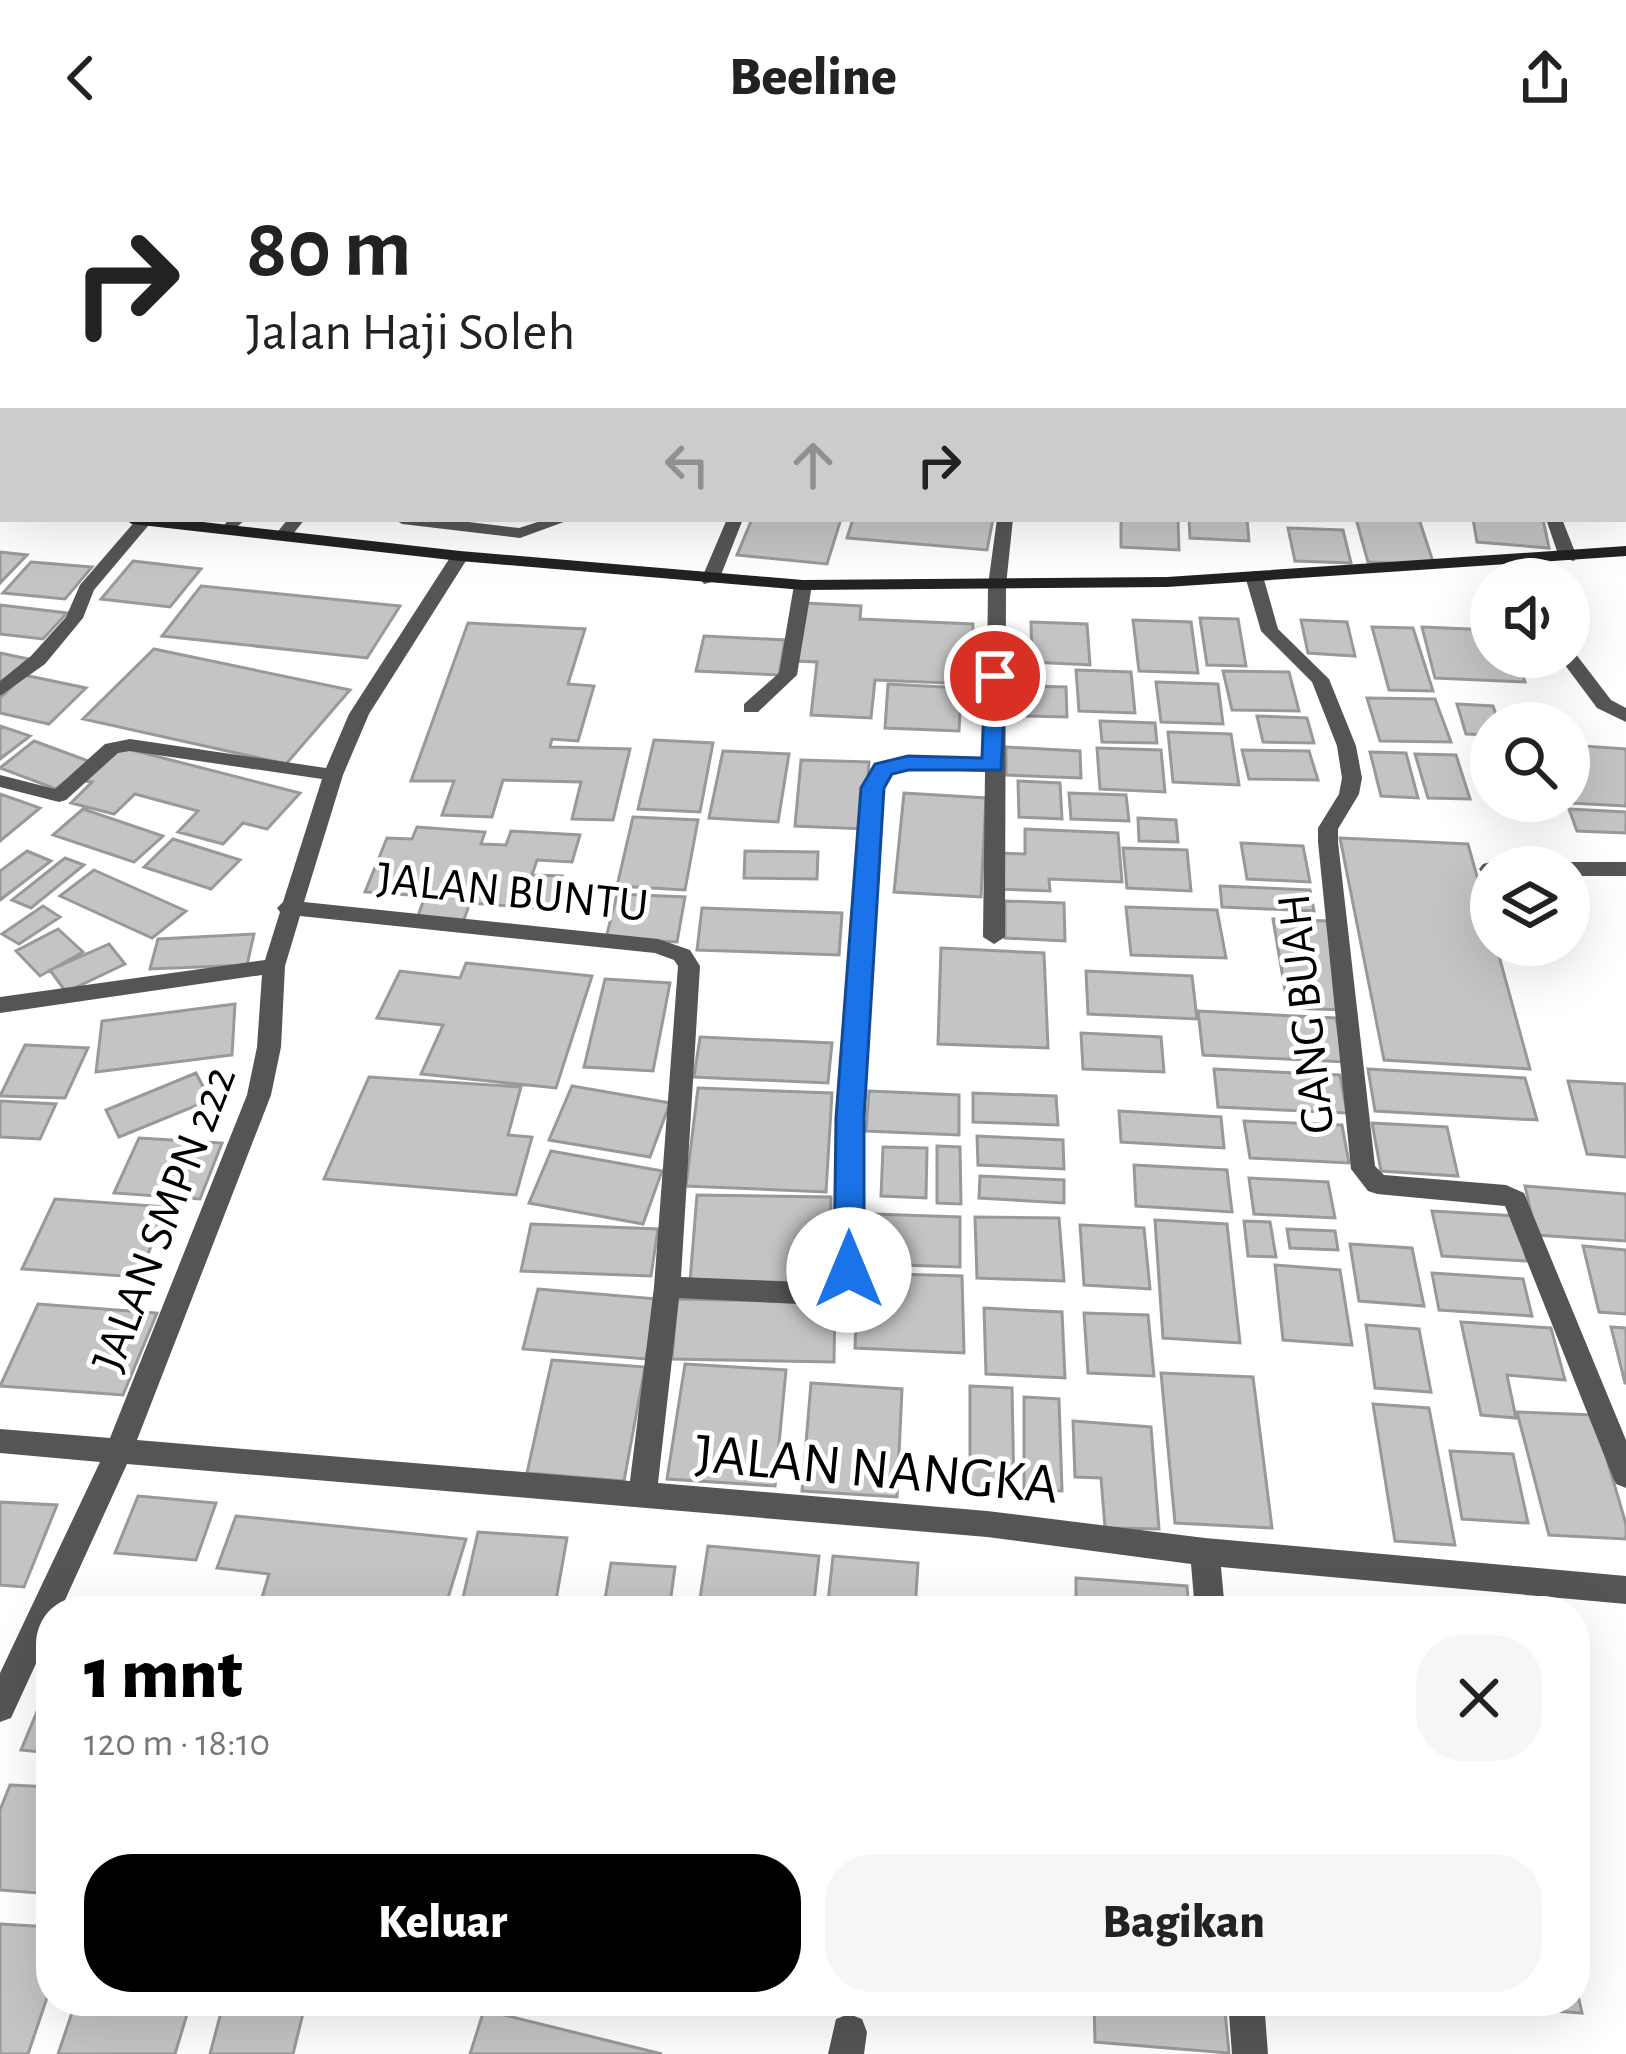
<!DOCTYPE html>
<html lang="id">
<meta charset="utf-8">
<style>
:root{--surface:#fff;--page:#f6f6f6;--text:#222;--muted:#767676;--accent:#000}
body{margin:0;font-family:"Alegreya Sans",sans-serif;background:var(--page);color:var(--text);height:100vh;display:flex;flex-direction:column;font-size:45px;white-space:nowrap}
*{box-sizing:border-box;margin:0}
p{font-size:39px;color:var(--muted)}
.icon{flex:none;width:66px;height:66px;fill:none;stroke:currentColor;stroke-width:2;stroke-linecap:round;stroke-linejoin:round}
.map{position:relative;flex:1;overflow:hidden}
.details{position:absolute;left:36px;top:1440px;width:1554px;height:420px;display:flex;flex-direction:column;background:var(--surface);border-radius:48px;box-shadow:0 12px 48px #0002}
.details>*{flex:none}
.banner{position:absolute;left:0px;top:0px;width:1626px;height:366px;box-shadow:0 12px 48px #0002;background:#fff;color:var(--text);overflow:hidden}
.tools{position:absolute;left:1470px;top:402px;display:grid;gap:24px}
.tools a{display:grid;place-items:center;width:120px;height:120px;border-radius:50%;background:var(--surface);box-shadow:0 12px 48px #0002;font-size:60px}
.pin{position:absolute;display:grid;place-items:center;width:102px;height:102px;color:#fff;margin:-51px;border:6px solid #fff;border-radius:50%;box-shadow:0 3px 12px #0007}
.me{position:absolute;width:132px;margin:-66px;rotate:0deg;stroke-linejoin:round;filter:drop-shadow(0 0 9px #0008)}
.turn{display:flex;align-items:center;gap:42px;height:252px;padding:0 48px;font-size:54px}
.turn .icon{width:156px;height:156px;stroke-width:2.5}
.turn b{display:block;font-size:84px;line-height:102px}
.lanes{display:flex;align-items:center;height:114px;padding:0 48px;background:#0003;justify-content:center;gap:60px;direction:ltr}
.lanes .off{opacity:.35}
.round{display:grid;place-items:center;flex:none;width:126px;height:126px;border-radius:48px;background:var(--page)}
.head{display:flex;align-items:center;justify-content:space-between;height:204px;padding:0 48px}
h1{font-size:72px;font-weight:800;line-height:90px;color:var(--accent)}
.button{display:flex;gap:24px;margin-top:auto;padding:24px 48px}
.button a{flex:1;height:138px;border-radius:48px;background:var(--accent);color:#fff;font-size:48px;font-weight:800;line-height:138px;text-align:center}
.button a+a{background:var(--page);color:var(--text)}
header{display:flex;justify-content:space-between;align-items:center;height:156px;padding:0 48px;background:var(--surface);font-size:54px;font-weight:800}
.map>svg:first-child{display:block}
.building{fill:#c4c4c4;stroke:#999;stroke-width:3}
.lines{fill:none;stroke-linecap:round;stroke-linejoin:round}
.lane{fill:#555;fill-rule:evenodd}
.street{fill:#555;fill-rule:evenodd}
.secondary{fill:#222;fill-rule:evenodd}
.route{fill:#1a73e8;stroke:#114b97;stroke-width:3}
.labels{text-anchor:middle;stroke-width:10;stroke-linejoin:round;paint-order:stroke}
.street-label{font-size:48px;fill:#000;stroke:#fff}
.near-street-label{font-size:57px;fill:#000;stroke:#fff}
</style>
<header><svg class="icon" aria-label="back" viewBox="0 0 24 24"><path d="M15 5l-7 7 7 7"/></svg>Beeline<svg class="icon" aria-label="share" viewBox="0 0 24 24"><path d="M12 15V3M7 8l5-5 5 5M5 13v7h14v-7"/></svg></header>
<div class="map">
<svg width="1626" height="1898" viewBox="0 0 1626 1898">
<rect width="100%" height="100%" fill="#fff"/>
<!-- building -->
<path class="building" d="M752,363H841L827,408L737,399Z
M853,363H993L987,394L847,382Z
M1121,363H1178L1179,394L1121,391Z
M1189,363H1247L1249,385L1190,382Z
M1356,363H1419L1434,409L1368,406Z
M1473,363H1543L1549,392L1477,386Z
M1288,372L1343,374L1351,407L1295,405Z
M0,396L27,399L0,427Z
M133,405L201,413L170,451L101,443Z
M31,406L92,411L65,443L3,437Z
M201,430L400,450L367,502L162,480Z
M805,447L861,450L860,463L973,468L971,528L875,524L871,562L811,559L817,506L796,505Z
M0,449L67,457L43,483L0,478Z
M1200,462L1238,463L1246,510L1207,509Z
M1133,464L1191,466L1198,517L1139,515Z
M1301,464L1347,466L1355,500L1308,497Z
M1031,466L1087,468L1090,509L1032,506Z
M468,467L585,473L568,528L594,530L578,585L552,583L550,591L630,593L613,664L572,663L581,626L503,624L492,661L442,659L454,625H411Z
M1372,471L1413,472L1433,535L1389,534Z
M1422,471L1491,474V501H1517L1525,526L1435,522Z
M704,480L785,484L779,519L696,515Z
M154,493L350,534L286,608L83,563Z
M0,497L29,503L0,528Z
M1076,514L1131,516L1135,557L1079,555Z
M1223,515L1289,516L1299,555L1232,554Z
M24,519L86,532L49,568L0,557V542Z
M1156,526L1218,528L1223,568L1161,566Z
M888,528L961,532L959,575L885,572Z
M1025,530L1066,531L1067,561L1027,560Z
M1367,542L1435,543L1451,586L1380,585Z
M1457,548L1493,550L1499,567H1491V579L1466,578Z
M1257,560L1307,562L1314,587L1263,586Z
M1100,565L1155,567L1157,587L1102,586Z
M0,570L30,580L0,603Z
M1168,576L1231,578L1239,629L1173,626Z
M654,584L713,587L700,656L638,653Z
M34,585L91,606L56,633L0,612Z
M1569,589L1626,593V650L1532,645H1569Z
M120,591L300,637L267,673L243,667L223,688L178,676L198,655L135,638L114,658L71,647L92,626L84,625Z
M1006,591L1080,595L1081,622L1006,619Z
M1097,592L1161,594L1165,636L1100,633Z
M1242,594L1309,595L1318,624L1249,623Z
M723,595L789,598L778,666L709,662Z
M1370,596L1406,597L1418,642L1381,640Z
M1415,598L1456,599L1470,643L1428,642Z
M801,604L869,606L865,673L795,670Z
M1018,625L1060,627L1062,663L1019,661Z
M904,637L986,642L981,741L894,736Z
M1069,637L1126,639L1129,665L1071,663Z
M0,638L40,652L0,685Z
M83,653L163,680L134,706L53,679Z
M1569,653L1626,656V677L1577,675Z
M633,661L698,664L685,734L617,730Z
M1138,662L1176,664L1178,686L1139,685Z
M417,671L485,676L481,688L506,689L511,675L580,679L572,706L537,704L532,719L562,720L552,753L470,747L463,766L417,763L425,740L365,736L387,682L412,683Z
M1025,673L1118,677L1122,726L1049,723L1050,735L999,733V697L1025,698Z
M1340,682L1468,688L1491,771V789H1496L1530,913L1384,904Z
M173,683L240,704L211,733L144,711Z
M1241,687L1303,690L1310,726L1247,723Z
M1123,692L1187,694L1191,735L1127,732Z
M27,695L51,705L0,744V715Z
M745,695L818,696L817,723L744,722Z
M65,702L84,709L31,752L12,744Z
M94,714L186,755L152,782L60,740Z
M1220,730L1310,734L1314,755L1222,751Z
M617,738L685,741L677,786L606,782Z
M1005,745L1064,747L1065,785L1005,782Z
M43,750L60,761L19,788L2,778Z
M1126,751L1217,754L1226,802L1131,799Z
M702,752L842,757L839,799L697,794Z
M1273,763L1327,765L1344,854L1288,852Z
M58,773L83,796L40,820L16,795Z
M254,778L247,809L150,813L158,783Z
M109,788L125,808L66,836L50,814Z
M941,792L1044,797L1048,892L938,888Z
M466,807L592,820L556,932L421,918L443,869L377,862L400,815L460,822Z
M1086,815L1192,820L1197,863L1088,858Z
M605,823L670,827L653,915L584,911Z
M235,848L232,899L96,916L102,865Z
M1198,855L1336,862L1344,906L1203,899Z
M1081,877L1161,881L1164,916L1083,913Z
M700,881L832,887L828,927L694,921Z
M25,889L88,892L65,942L0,940Z
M1214,913L1340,919L1347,957L1218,951Z
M1368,913L1525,922L1537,964L1375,955Z
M196,917L210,944L119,981L106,954Z
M369,921L521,931L508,979L532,981L516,1039L324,1023Z
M1568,925L1625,928L1626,1001L1587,998Z
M572,930L670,947L650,1001L549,984Z
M698,932L832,937L826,1036L686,1030Z
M869,935L959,939V979L866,975Z
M973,937L1056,940L1058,969L973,966Z
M0,945L56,948L40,983L0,981Z
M1119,955L1221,961L1224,992L1121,986Z
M1244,965L1342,969L1349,1007L1250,1002Z
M1372,967L1447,971L1458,1020L1381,1015Z
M977,980L1063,984L1064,1013L978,1009Z
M139,982L222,987L200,1043L114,1037Z
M937,990L960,991L961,1048L937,1047Z
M883,991L927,992L926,1042L881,1040Z
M551,995L662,1015L643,1068L529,1047Z
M1134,1009L1227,1014L1232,1056L1136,1050Z
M980,1020L1064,1024V1047L979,1042Z
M1249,1022L1328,1026L1335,1062L1254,1058Z
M1525,1030L1626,1038V1085L1536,1079Z
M697,1039L831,1041L830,1127L690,1125Z
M55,1043L168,1051L138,1121L22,1113Z
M1432,1055L1517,1060L1527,1105L1442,1100Z
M872,1058L960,1061V1111L870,1108Z
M975,1061L1059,1062L1064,1125L977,1122Z
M1155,1064L1227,1068L1240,1187L1163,1182Z
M1244,1065L1270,1066L1276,1101L1248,1100Z
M531,1068L658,1073L651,1120L521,1115Z
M1080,1069L1144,1072L1150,1133L1084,1129Z
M1287,1073L1335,1075L1338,1094L1290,1092Z
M1350,1088L1412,1092L1424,1150L1359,1145Z
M1583,1090L1626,1094V1158L1599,1156Z
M1275,1109L1340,1114L1352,1189L1283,1184Z
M858,1117L962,1120L964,1197L855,1192Z
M1432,1117L1523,1123L1532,1160L1439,1154Z
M538,1133L658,1143L646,1203L523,1193Z
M677,1143L835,1146L834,1206L672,1203Z
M38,1148L157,1157L123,1239L0,1230Z
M984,1152L1062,1156L1065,1222L986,1218Z
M1084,1157L1148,1159L1154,1220L1088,1217Z
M1461,1166L1551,1172L1565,1224L1507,1219L1516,1262L1481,1259Z
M1366,1169L1419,1173L1431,1236L1375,1232Z
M1611,1171L1626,1172V1227H1625Z
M552,1204L645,1211L624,1325L527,1317Z
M685,1208L786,1214L775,1330L667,1323Z
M1161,1217L1253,1221L1272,1372L1175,1367Z
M811,1227L902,1233L897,1341L802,1335Z
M970,1230L1012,1232L1014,1335L970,1333Z
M1024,1241L1059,1243L1062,1335L1024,1333Z
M1373,1248L1429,1252L1455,1389L1395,1385Z
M1517,1256L1594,1259L1626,1368V1383L1549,1379Z
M1073,1265L1151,1271L1159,1373L1105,1372L1101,1322L1075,1321Z
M1450,1295L1513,1298L1528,1367L1462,1363Z
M138,1340L216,1347L196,1404L115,1397Z
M0,1346L57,1349L24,1431L0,1429Z
M236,1360L466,1383L444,1455H258L269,1418L217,1412Z
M478,1376L567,1382L554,1455H460Z
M708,1390L819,1400L813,1455H698Z
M833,1400L918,1407L915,1455H827Z
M611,1407L675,1411L669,1455H603Z
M1076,1422L1187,1430L1189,1455H1076Z
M51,1522V1597L21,1594Z
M10,1629L51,1631V1738L0,1734V1654Z
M0,1768L51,1771V1830L28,1898H0Z
M1575,1826L1582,1857L1421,1845H1575Z
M76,1845H191L175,1898H58Z
M224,1845H306L293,1898H210Z
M1094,1845H1224L1229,1897L1095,1886Z
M484,1854L662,1898H470Z"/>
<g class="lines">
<!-- lane -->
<path class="lane" d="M0,97H3V105H0Z
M727,363H743L719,424L704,428L701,424Z
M1546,363H1562L1577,401L1574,405L1559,401Z
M803,424L812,429L797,519L758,556H744V548L779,517L794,429Z
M1569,496L1575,497L1611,544L1626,552V566L1597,552L1559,501H1569Z
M849,1858L862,1863L867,1876L864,1898H828L836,1863Z"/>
<!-- street -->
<path class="street" d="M0,0H8L10,3L0,6Z
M444,0H476L479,3H444Z
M933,0H972L975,3H936Z
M1224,0H1236V3H1224Z
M1349,0H1361V3H1349Z
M1566,0H1578L1579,3H1567Z
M3,35V44L0,45V36Z
M1623,79L1626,80V88L1623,87Z
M1623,188H1626V196H1623Z
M137,363L153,364L94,434L83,462L45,508L0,540V525L31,500L66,461L80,429Z
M229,363H246L230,377L222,372Z
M288,363H305L289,383H277L275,379Z
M394,363H444L519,372L547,363H572L520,382L402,368Z
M997,363H1013L1006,429L1005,781L994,788L983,781L985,616L908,613L891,617L883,632L862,962V1114L848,1139L819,1149L679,1142L658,1327L987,1355L1205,1382L1626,1420V1448L1221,1411L1225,1455H1195L1191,1408L987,1381L127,1308L60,1455H51V1475L11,1562L0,1566V1517L100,1306L0,1297V1273L110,1282L247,939L257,891L262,819L0,857V841L265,804L280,756L277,752L283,746L322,623L130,595L118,597L66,644L59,646L0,631V619L55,633L105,588L130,583L326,612L349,558L451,400L466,396L469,400L369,558L343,619L304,746L658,783L690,794L700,810L681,1121L819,1127L830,1123L836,1113L838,962L863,632L876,609L908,601L986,604L988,429ZM300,760L655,797L674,804L678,810L654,1131L630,1325L137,1284L271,939L281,891L285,810Z
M1254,415L1263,420L1278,473L1329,523L1356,590L1362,622L1359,638L1338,673V686L1375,1010L1384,1019L1506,1029L1524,1037L1626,1284V1332L1616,1328L1612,1319L1505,1050L1377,1038L1368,1035L1351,1013L1318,686V672L1339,638L1342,622L1337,590L1312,526L1261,475L1245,420Z
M1490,706L1500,711H1491V720L1483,718L1479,713L1483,708Z
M1569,706H1626V720H1569V711H1560Z
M1228,1845H1264L1268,1898H1232Z"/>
<!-- secondary -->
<path class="secondary" d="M0,345L3,346V356L0,355Z
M124,363H176L460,395L803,424L1167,421L1626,390V400L1167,431L803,434L460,405L132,368Z"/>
</g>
<!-- route -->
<path class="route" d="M995,513L1006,520L1001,614H908L892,618L884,632L864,962V1114L859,1122H838L834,1114L836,962L861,632L875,608L908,600L982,602L985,520Z"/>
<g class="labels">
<!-- street labels -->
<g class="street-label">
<text transform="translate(513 734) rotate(6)" y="17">JALAN BUNTU</text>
<text transform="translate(1304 858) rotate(-96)" y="17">GANG BUAH</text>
<text transform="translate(162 1062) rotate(-69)" y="17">JALAN SMPN 222</text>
</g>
<!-- near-street labels -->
<g class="near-street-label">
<text transform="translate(877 1311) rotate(5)" y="20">JALAN NANGKA</text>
</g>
</g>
</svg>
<div class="tools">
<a><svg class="icon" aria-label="sound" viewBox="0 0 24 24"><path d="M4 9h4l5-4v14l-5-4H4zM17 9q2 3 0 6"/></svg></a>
<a><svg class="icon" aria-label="search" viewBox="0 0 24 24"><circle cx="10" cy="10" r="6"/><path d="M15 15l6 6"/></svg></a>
<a><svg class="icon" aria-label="layers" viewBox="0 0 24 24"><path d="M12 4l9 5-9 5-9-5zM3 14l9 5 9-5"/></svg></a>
</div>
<div class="pin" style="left:995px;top:520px;background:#d93025"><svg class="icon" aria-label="arrive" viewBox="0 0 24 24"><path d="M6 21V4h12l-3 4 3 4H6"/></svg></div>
<svg class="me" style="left:849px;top:1114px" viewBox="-20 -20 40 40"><circle r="19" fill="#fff"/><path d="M0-13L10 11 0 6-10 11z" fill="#1a73e8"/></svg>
<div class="banner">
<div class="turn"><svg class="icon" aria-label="right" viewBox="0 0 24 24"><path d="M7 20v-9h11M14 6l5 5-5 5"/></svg><div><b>80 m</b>Jalan Haji Soleh</div></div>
<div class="lanes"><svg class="icon off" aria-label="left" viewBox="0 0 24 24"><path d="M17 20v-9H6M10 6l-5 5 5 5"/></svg><svg class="icon off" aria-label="ahead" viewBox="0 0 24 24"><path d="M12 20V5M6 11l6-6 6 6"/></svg><svg class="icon" aria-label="right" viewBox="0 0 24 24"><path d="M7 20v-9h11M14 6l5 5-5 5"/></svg></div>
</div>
<section class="details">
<div class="head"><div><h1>1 mnt</h1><p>120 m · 18:10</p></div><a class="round"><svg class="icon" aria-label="close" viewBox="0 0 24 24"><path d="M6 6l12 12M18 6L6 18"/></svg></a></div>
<div class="button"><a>Keluar</a><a>Bagikan</a></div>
</section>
</div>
